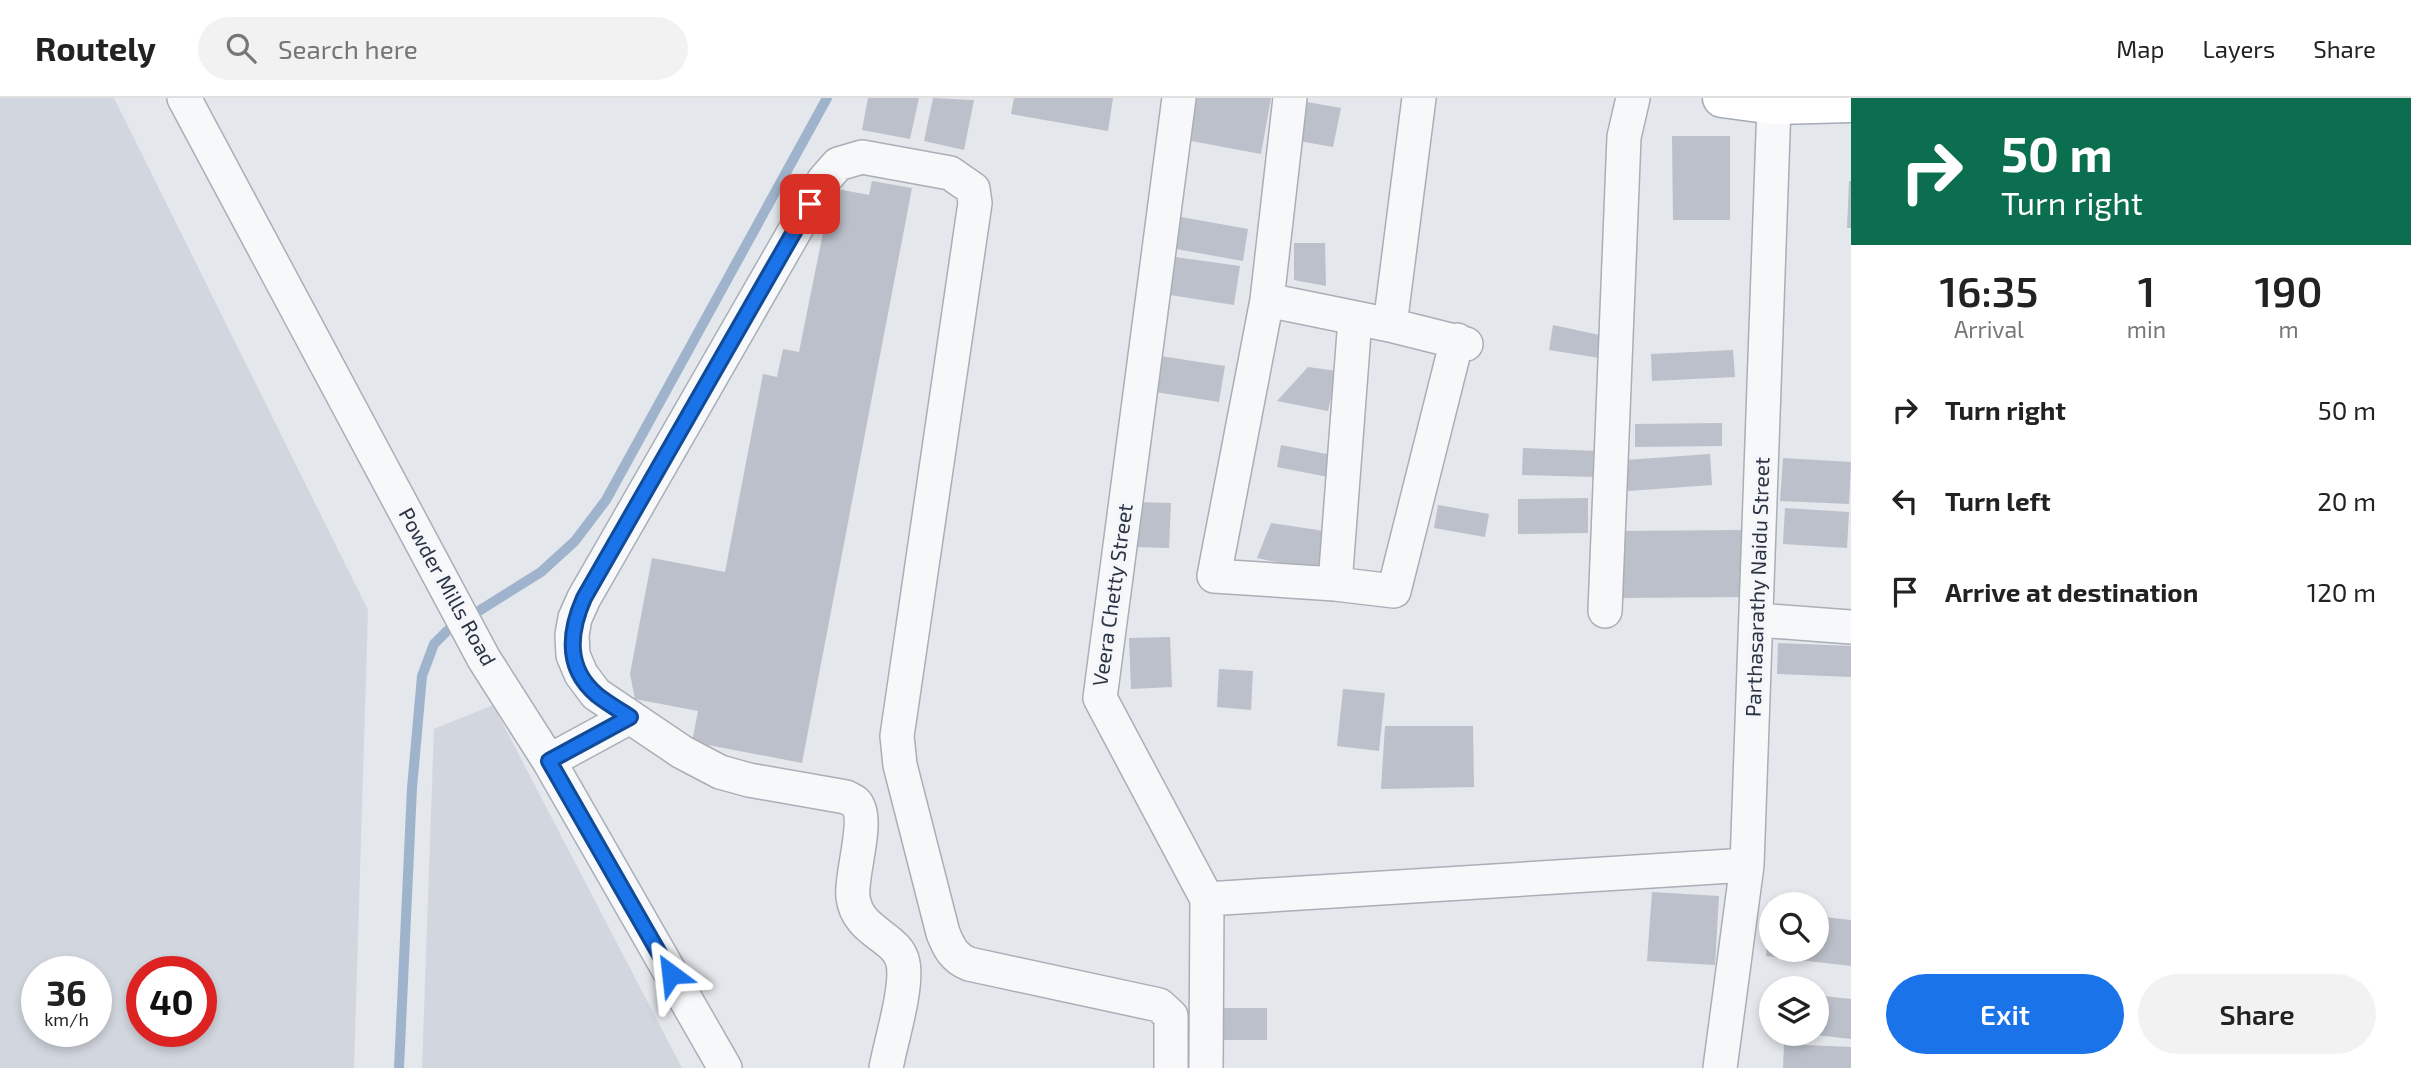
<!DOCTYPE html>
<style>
:root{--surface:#fff;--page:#f2f2f2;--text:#222;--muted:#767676;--line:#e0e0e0;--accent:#1a73e8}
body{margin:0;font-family:"Exo 2",sans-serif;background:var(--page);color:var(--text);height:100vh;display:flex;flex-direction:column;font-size:26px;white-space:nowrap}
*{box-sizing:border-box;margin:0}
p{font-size:23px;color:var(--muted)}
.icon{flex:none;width:38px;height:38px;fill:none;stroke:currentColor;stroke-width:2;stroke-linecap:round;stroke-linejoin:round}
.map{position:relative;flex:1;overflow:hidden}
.panel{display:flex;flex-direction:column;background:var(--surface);width:560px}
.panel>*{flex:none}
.top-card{background:#0b6e4f;color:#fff;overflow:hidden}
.buttons{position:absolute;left:1759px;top:794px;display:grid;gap:14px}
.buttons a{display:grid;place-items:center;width:70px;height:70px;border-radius:50%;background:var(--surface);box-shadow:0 4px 10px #0003;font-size:35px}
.speed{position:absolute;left:21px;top:858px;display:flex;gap:14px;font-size:35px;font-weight:700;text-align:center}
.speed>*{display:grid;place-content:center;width:91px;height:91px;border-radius:50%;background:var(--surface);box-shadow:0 4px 10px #0003;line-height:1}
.speed small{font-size:18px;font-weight:400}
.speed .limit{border:10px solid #d22;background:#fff;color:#111}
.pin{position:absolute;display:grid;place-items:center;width:60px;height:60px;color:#fff;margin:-30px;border-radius:14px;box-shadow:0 4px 10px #0006}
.me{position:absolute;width:77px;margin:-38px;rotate:330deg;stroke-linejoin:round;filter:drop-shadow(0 0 5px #0008)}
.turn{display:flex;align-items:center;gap:24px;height:147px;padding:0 35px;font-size:32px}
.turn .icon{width:91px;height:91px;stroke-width:2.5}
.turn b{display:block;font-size:49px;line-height:60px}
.eta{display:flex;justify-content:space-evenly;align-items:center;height:119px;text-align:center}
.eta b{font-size:42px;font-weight:600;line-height:49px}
.button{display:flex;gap:14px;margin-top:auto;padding:14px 35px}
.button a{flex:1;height:80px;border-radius:42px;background:var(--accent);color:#fff;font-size:28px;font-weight:600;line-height:80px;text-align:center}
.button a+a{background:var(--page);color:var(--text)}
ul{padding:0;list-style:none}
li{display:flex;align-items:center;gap:21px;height:91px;padding:0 35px}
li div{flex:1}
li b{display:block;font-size:26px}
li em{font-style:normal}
header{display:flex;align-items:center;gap:42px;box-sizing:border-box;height:98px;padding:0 35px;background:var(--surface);border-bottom:2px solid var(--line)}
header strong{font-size:33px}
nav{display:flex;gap:38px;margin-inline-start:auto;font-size:24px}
.search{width:490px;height:63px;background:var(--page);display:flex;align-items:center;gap:18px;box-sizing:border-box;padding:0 24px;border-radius:38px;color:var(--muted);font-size:26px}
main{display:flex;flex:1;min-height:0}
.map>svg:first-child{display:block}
.built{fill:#d2d6de;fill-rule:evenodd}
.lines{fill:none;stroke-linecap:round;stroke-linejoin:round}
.stream{stroke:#9fb4cc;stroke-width:10}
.building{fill:#bbc0ca}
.minor-casing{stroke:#a9aeb7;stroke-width:36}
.major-casing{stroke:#a3abb8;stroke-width:41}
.minor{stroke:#f7f8fa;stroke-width:33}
.major{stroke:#fff;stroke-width:38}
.route-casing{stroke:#114b97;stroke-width:18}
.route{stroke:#1a73e8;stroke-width:12}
.labels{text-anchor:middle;stroke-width:7;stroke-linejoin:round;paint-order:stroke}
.street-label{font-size:21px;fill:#2b3445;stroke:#f4f6f9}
</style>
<header>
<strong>Routely</strong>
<div class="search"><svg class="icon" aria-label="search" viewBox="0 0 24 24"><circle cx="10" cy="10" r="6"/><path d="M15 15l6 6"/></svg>Search here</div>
<nav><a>Map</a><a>Layers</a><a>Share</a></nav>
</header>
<main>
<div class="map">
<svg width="1851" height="970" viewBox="0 0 1851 970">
<rect width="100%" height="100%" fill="#e4e7ec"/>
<!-- built -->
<path class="built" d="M0,0H114L368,512L354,970H0ZM37,873H96V933H37ZM142,873H201V933H142Z
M493,607L682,970H422L434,631Z"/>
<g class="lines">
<!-- stream -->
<path class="stream" d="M399,970L412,690L422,578L434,546L447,533L541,474L575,443L606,402L827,0"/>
</g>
<!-- building -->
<path class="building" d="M868,0H919L910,41L862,32Z
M933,0L974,2L964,52L924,43Z
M1014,0H1113L1108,33L1011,16Z
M1194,0H1271L1261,56L1186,42Z
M1307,4L1341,10L1333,49L1299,43Z
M1672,38H1730V122H1673Z
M872,83L912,90L802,665L692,644L698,613L635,601L630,576L652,460L725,474L763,276L777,279L783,251L799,254L832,90L869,97Z
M1849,83H1851V130H1847Z
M1181,119L1248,131L1243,163L1176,151Z
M1294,145H1325L1326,188L1294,182Z
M1175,159L1240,168L1234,207L1170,197Z
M1553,227L1604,238L1606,261L1549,252Z
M1733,252L1735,279L1652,283L1651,256Z
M1154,257L1225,268L1219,304L1149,293Z
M1308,269L1337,273L1328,313L1277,303Z
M1722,325V348L1635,349V326Z
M1281,347L1332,357L1328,379L1277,369Z
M1523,350L1596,353L1595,379L1522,377Z
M1710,356L1712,387L1628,393L1626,362Z
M1783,360L1851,364L1849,406L1780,403Z
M1588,400V435L1518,436V401Z
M1136,404L1171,405L1169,450L1134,449Z
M1438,407L1489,416L1485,439L1434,430Z
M1785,410L1849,414L1847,450L1783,446Z
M1271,425L1324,433L1319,473L1257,460Z
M1745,432V499L1619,500V433Z
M1170,539L1172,589L1131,591L1129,540Z
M1778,545L1851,548V579L1777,576Z
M1219,571L1253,573L1251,612L1217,609Z
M1343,591L1385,595L1379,653L1337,648Z
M1385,628H1473L1474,689L1381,691Z
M1652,794L1719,798L1715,867L1647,863Z
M1816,818L1851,822V868L1766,858L1769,833H1771V852H1816Z
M1816,897L1851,901V941L1816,937Z
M1215,910H1267V942H1215Z
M1784,946L1851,949V970H1783Z"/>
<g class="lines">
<defs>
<path id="minor" d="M184,0L484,561L549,663L725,970
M1179,0L1100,600L1207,801L1206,970
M1290,0L1267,202L1214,478L1335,486L1394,493L1457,242
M1267,202L1390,227L1466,246
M1390,227L1419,0
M1335,486L1355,221
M1605,513L1624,39L1633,0
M1757,522L1851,529
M549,663L630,619
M1207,801L1747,767
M886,970C891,943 908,889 903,865C898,838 857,835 853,799C850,776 871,720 855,704C853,702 849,701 846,699L749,682L720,674L682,654L596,596L581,576L573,557L572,537L575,520L584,500L824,82L838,66L862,59L950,75L973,91L975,105L897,638L900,667L943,835C949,850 954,860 969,866L1159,907L1171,918V970
M1720,970L1747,767L1774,7"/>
<path id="major" d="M1722,0L1774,7L1851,5"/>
</defs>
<!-- minor casing -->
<use href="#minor" class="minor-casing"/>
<!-- major casing -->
<use href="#major" class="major-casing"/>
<!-- minor -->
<use href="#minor" class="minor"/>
<!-- major -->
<use href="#major" class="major"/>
</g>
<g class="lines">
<defs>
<path id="route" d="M671,876L549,663L630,619C619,612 607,605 597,597C565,570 569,534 584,500L810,106"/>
</defs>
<!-- route casing -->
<use href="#route" class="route-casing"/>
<!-- route -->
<use href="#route" class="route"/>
</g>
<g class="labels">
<!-- street labels -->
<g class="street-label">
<text transform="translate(447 489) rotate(61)" y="7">Powder Mills Road</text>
<text transform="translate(1758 489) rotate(-88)" y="7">Parthasarathy Naidu Street</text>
<text transform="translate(1113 497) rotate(-82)" y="7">Veera Chetty Street</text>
</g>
</g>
</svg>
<div class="buttons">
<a><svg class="icon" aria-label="search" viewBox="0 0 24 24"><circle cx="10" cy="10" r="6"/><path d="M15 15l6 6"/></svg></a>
<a><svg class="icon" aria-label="layers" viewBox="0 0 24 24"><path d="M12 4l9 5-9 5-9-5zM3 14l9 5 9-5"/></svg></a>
</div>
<div class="speed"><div>36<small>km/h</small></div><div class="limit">40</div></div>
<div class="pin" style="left:810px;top:106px;background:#d93025"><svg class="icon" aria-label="arrive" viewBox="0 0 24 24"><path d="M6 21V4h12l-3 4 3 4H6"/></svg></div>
<svg class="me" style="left:671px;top:876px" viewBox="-20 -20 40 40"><path d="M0-17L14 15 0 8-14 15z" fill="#1a73e8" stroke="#fff" stroke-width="4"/></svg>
</div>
<section class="panel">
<div class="top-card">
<div class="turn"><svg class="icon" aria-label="right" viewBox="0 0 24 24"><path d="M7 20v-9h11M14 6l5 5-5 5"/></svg><div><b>50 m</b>Turn right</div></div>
</div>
<div class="eta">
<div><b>16:35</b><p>Arrival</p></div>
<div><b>1</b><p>min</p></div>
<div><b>190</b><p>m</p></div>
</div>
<ul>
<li><svg class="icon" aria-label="right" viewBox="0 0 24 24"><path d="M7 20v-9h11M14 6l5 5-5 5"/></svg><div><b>Turn right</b></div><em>50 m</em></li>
<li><svg class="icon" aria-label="left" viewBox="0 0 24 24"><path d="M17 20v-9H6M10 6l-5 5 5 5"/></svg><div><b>Turn left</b></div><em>20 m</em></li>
<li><svg class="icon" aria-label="arrive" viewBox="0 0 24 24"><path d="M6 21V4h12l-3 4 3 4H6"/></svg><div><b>Arrive at destination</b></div><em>120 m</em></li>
</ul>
<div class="button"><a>Exit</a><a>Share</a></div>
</section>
</main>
